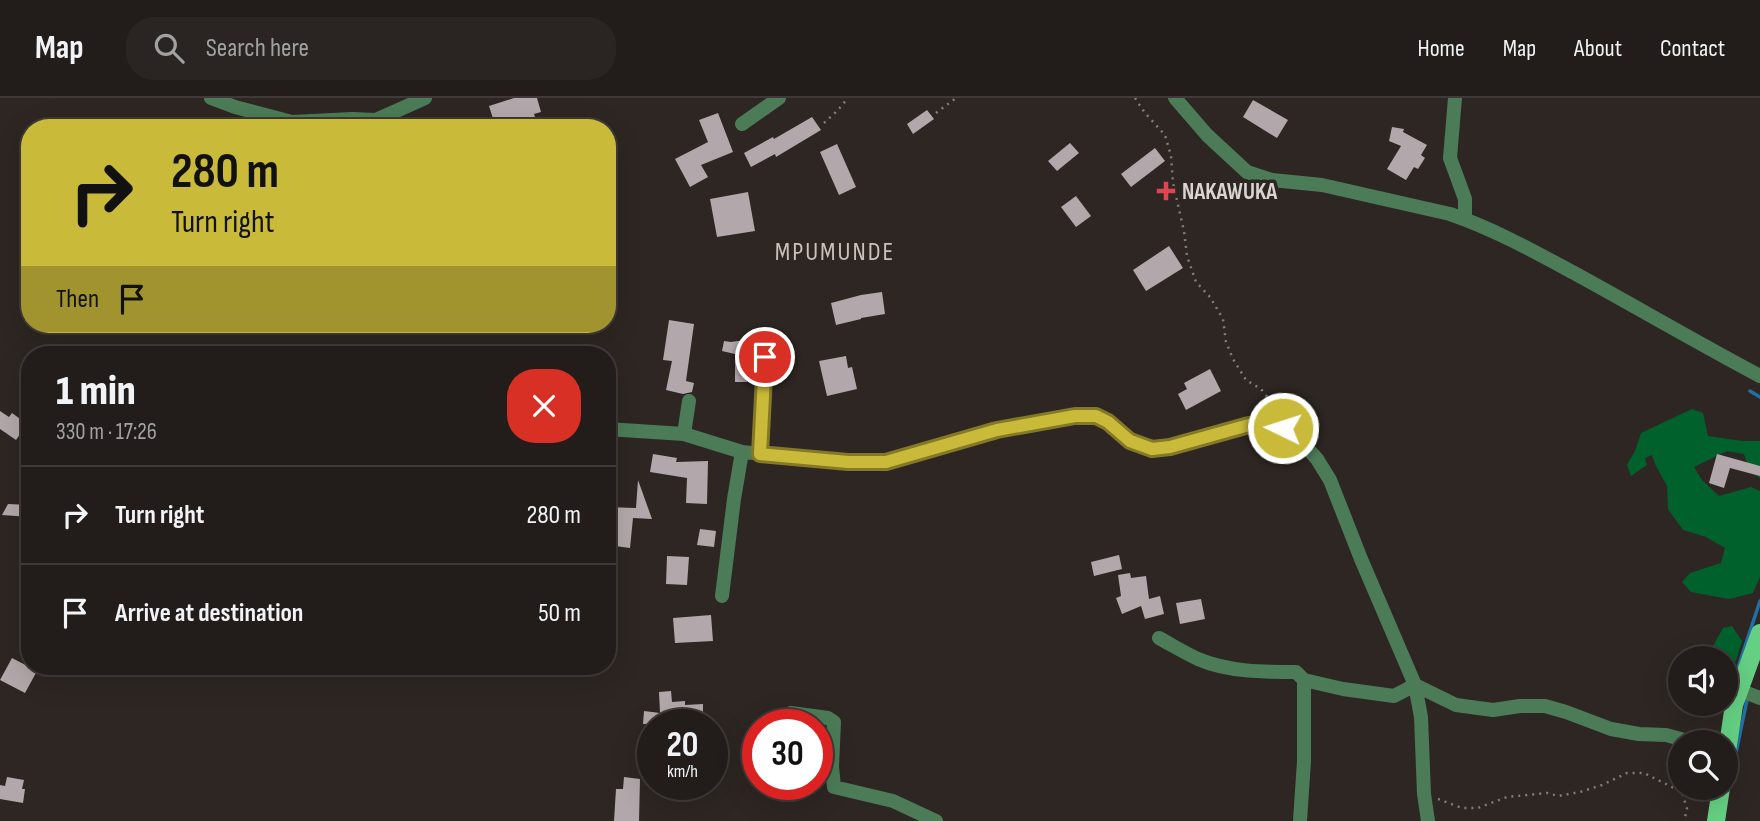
<!DOCTYPE html>
<meta charset="utf-8">
<style>
:root{--surface:#221c1a;--page:#2a2523;--text:#f1f3f6;--muted:#a2a1a2;--line:#3f3a39}
body{margin:0;font-family:"Sofia Sans Condensed",sans-serif;background:var(--page);color:var(--text);height:100vh;display:flex;flex-direction:column;font-size:26px;white-space:nowrap}
*{box-sizing:border-box;margin:0}
p{font-size:23px;color:var(--muted)}
.icon{flex:none;width:38px;height:38px;fill:none;stroke:currentColor;stroke-width:2;stroke-linecap:round;stroke-linejoin:round}
.map{position:relative;flex:1;overflow:hidden}
.panel{position:absolute;left:21px;top:248px;width:595px;height:329px;display:flex;flex-direction:column;background:var(--surface);border-radius:28px;box-shadow:0 7px 28px #0002,0 0 0 2px var(--line)}
.panel>*{flex:none}
.banner{position:absolute;left:21px;top:21px;width:595px;height:214px;border-radius:28px;box-shadow:0 7px 28px #0002,0 0 0 2px var(--line);background:#caba3a;color:#111;overflow:hidden}
.controls{position:absolute;left:1668px;top:548px;display:grid;gap:14px}
.controls a{display:grid;place-items:center;width:70px;height:70px;border-radius:50%;background:var(--surface);box-shadow:0 7px 28px #0002,0 0 0 2px var(--line);font-size:35px}
.speed{position:absolute;left:637px;top:611px;display:flex;gap:14px;font-size:35px;font-weight:700;text-align:center}
.speed>*{display:grid;place-content:center;width:91px;height:91px;border-radius:50%;background:var(--surface);box-shadow:0 7px 28px #0002,0 0 0 2px var(--line);line-height:1}
.speed small{font-size:18px;font-weight:400}
.speed .limit{border:10px solid #d22;background:#fff;color:#111}
.pin{position:absolute;display:grid;place-items:center;width:60px;height:60px;color:#fff;margin:-30px;border:4px solid #fff;border-radius:50%;box-shadow:0 2px 7px #0007}
.me{position:absolute;width:77px;margin:-38px;rotate:274deg;stroke-linejoin:round;filter:drop-shadow(0 0 5px #0008)}
.turn{display:flex;align-items:center;gap:24px;height:147px;padding:0 35px;font-size:32px}
.turn .icon{width:91px;height:91px;stroke-width:2.5}
.turn b{display:block;font-size:49px;line-height:60px}
.then{display:flex;align-items:center;height:66px;padding:0 35px;background:#0003;gap:14px;font-size:26px}
.round{display:grid;place-items:center;flex:none;width:74px;height:74px;border-radius:28px;background:var(--page)}
.headline{display:flex;align-items:center;justify-content:space-between;height:119px;padding:0 35px}
h1{font-size:42px;font-weight:800;line-height:52px}
ul{padding:0;list-style:none}
li{display:flex;align-items:center;gap:21px;height:98px;padding:0 35px;border-top:2px solid var(--line)}
li div{flex:1}
li b{display:block;font-size:26px}
li em{font-style:normal}
header{display:flex;align-items:center;gap:42px;box-sizing:border-box;height:98px;padding:0 35px;background:var(--surface);border-bottom:2px solid var(--line)}
header strong{font-size:33px}
nav{display:flex;gap:38px;margin-inline-start:auto;font-size:24px}
.search{width:490px;height:63px;background:var(--page);display:flex;align-items:center;gap:18px;box-sizing:border-box;padding:0 24px;border-radius:28px;color:var(--muted);font-size:26px}
.map>svg:first-child{display:block}
.forest{fill:#01612d}
.lines{fill:none;stroke-linecap:round;stroke-linejoin:round}
.stream{stroke:#226fa7;stroke-width:3.5}
.building{fill:#b2a8ab}
.path{stroke:#837d7a;stroke-width:2.5;stroke-dasharray:2 5;stroke-linecap:butt}
.minor{stroke:#4b7c57;stroke-width:14}
.major{stroke:#65d083;stroke-width:18}
.route-casing{stroke:#837926;stroke-width:18}
.route{stroke:#caba3a;stroke-width:12}
.health-dot{fill:#e0444e;stroke:#2d2622;stroke-width:2.5}
.labels{text-anchor:middle;stroke-width:7;stroke-linejoin:round;paint-order:stroke}
.poi-label{font-size:23px;font-weight:bold;fill:#d9d5d2;stroke:#2d2622;text-anchor:start}
.quarter-label{font-size:26px;letter-spacing:2px;fill:#cac1bb;stroke:#2d2622}
</style>
<header>
<strong>Map</strong>
<div class="search"><svg class="icon" aria-label="search" viewBox="0 0 24 24"><circle cx="10" cy="10" r="6"/><path d="M15 15l6 6"/></svg>Search here</div>
<nav><a>Home</a><a>Map</a><a>About</a><a>Contact</a></nav>
</header>
<div class="map">
<svg width="1760" height="723" viewBox="0 0 1760 723">
<rect width="100%" height="100%" fill="#2d2622"/>
<!-- forest -->
<path class="forest" d="M1692,311L1703,315L1708,338L1742,343H1760V380L1750,374L1744,356L1727,353L1694,369L1702,382L1719,398L1751,389L1760,393V479L1753,495L1729,501L1691,494L1682,484L1690,475L1721,465L1725,450L1706,439L1683,432L1668,411L1667,388L1655,366L1652,357L1645,360L1647,367L1631,378L1627,367L1635,353L1641,335Z
M1732,528L1742,543L1736,563L1726,570V560H1693L1709,555L1723,530Z"/>
<g class="lines">
<!-- stream -->
<path class="stream" d="M1750,293L1760,299
M1728,600L1760,503
M1731,679L1747,602"/>
</g>
<!-- building -->
<path class="building" d="M514,0H537L541,14L534,16L537,25L523,30L521,22L496,30L489,8Z
M1253,2L1288,22L1277,40L1243,19Z
M927,12L934,21L913,36L907,26Z
M718,15L733,54L701,67L708,79L690,89L675,61L708,44L699,22Z
M812,19L821,32L776,59L775,56L751,69L744,55L773,39L774,41Z
M1392,29L1404,31L1403,34L1427,47L1421,57L1425,60L1418,71L1414,69L1406,82L1387,71L1401,48L1389,43Z
M1070,45L1079,55L1057,73L1048,63Z
M837,46L856,89L839,97L820,54Z
M1155,50L1165,63L1131,89L1121,76Z
M748,94L755,133L717,139L710,101Z
M1076,98L1091,118L1076,129L1061,109Z
M1169,148L1183,170L1146,193L1133,172Z
M882,194L885,216L861,220V221L836,227L831,205L861,197Z
M669,222L694,226L686,283L694,285L692,294L683,296L666,292L672,263L663,262Z
M759,240L761,250L757,253L755,262L748,261L747,284H735V256L722,253L724,243L731,244Z
M846,258L848,270L852,269L857,291L827,298L819,263Z
M1210,271L1221,293L1186,312L1178,296L1187,291L1184,285Z
M0,313L9,319L12,315L27,326L16,342L0,331Z
M653,356L677,360L676,364L708,363L707,406L686,405L687,380L650,374Z
M1717,356L1760,368V378L1730,370L1724,390L1709,385Z
M638,382L652,421L633,420L630,450L607,447L610,422H607V409L636,410Z
M8,406L30,407V419L2,417Z
M700,431L716,433L714,449L697,447Z
M1119,457L1122,471L1094,478L1091,464Z
M667,458L689,459L687,487L666,486Z
M1130,475L1131,480L1146,478L1149,501L1160,498L1164,516L1145,521L1141,508L1122,516L1116,500L1121,498L1118,477Z
M607,496H618L617,546L607,544Z
M1201,501L1205,521L1180,526L1176,505Z
M711,517L713,543L675,545L673,520Z
M12,560L37,573L25,595L0,582Z
M671,593L672,604L685,603V607L703,606V623L669,626H643L644,613L660,615L659,594Z
M7,679L24,682L22,691H25L23,705L0,701V687L5,688Z
M624,679L640,681L639,723H614L616,691H623Z"/>
<g class="lines">
<!-- path -->
<path class="path" d="M1135,0L1145,15L1165,37L1171,58L1173,85L1184,133L1187,158L1196,184L1210,199L1223,221L1226,244L1233,261L1246,282L1261,291L1279,314
M936,15L956,0
M824,25L837,13L848,0
M1438,701L1462,710H1478L1507,699L1547,695L1558,698L1580,694L1602,687L1627,675H1644L1682,694L1687,711L1684,723"/>
<!-- minor -->
<path class="minor" d="M211,0L235,9L292,24L352,21L376,22L425,0
M1175,0L1207,37L1247,74L1272,82L1322,87L1450,116C1494,131 1535,154 1576,176C1638,210 1698,245 1760,278
M1455,0L1450,60L1465,101V121
M742,26L779,0
M607,331L684,336L742,354L848,364H886L997,332L1075,318H1096L1108,324L1130,343L1152,351L1170,349L1249,327L1264,326L1284,330L1297,339L1317,361L1330,382L1361,461L1415,587L1421,619L1424,696L1428,723
M684,336L689,303
M760,356L765,259
M722,498L734,401L742,354
M1159,540C1172,547 1185,555 1198,561C1228,574 1264,574 1296,574L1304,582L1343,591L1394,598L1415,587L1456,607L1493,612L1520,608H1545L1566,614L1611,631L1639,636L1666,637L1692,644
M1739,592L1760,600
M791,615L828,620L834,624L832,669L834,689L893,703L936,723
M1300,723L1304,663V582"/>
<!-- major -->
<path class="major" d="M1726,660L1734,607L1760,535
M1716,723L1721,690"/>
</g>
<g class="lines">
<defs>
<path id="route" d="M765,259L760,356L848,364H886L997,332L1075,318H1096L1108,324L1130,343L1152,351L1170,349L1249,327L1264,326L1283,330"/>
</defs>
<!-- route casing -->
<use href="#route" class="route-casing"/>
<!-- route -->
<use href="#route" class="route"/>
</g>
<!-- markers -->
<path class="health-dot" d="M1162.5 82.5h7v7h7v7h-7v7h-7v-7h-7v-7h7z"/>
<g class="labels">
<!-- poi labels -->
<g class="poi-label">
<text x="1182" y="101">NAKAWUKA</text>
</g>
<!-- quarter labels -->
<g class="quarter-label">
<text x="835" y="162">MPUMUNDE</text>
</g>
</g>
</svg>
<div class="controls">
<a><svg class="icon" aria-label="sound" viewBox="0 0 24 24"><path d="M4 9h4l5-4v14l-5-4H4zM17 9q2 3 0 6"/></svg></a>
<a><svg class="icon" aria-label="search" viewBox="0 0 24 24"><circle cx="10" cy="10" r="6"/><path d="M15 15l6 6"/></svg></a>
</div>
<div class="speed"><div>20<small>km/h</small></div><div class="limit">30</div></div>
<div class="pin" style="left:765px;top:259px;background:#d93025"><svg class="icon" aria-label="arrive" viewBox="0 0 24 24"><path d="M6 21V4h12l-3 4 3 4H6"/></svg></div>
<svg class="me" style="left:1283px;top:330px" viewBox="-20 -20 40 40"><circle r="17" fill="#caba3a" stroke="#fff" stroke-width="3"/><path d="M0-11L8 9 0 5-8 9z" fill="#fff"/></svg>
<div class="banner">
<div class="turn"><svg class="icon" aria-label="right" viewBox="0 0 24 24"><path d="M7 20v-9h11M14 6l5 5-5 5"/></svg><div><b>280 m</b>Turn right</div></div>
<div class="then">Then<svg class="icon" aria-label="arrive" viewBox="0 0 24 24"><path d="M6 21V4h12l-3 4 3 4H6"/></svg></div>
</div>
<section class="panel">
<div class="headline"><div><h1>1 min</h1><p>330 m · 17:26</p></div><a class="round" style="background:#d93025;color:#fff"><svg class="icon" aria-label="close" viewBox="0 0 24 24"><path d="M6 6l12 12M18 6L6 18"/></svg></a></div>
<ul>
<li><svg class="icon" aria-label="right" viewBox="0 0 24 24"><path d="M7 20v-9h11M14 6l5 5-5 5"/></svg><div><b>Turn right</b></div><em>280 m</em></li>
<li><svg class="icon" aria-label="arrive" viewBox="0 0 24 24"><path d="M6 21V4h12l-3 4 3 4H6"/></svg><div><b>Arrive at destination</b></div><em>50 m</em></li>
</ul>
</section>
</div>
